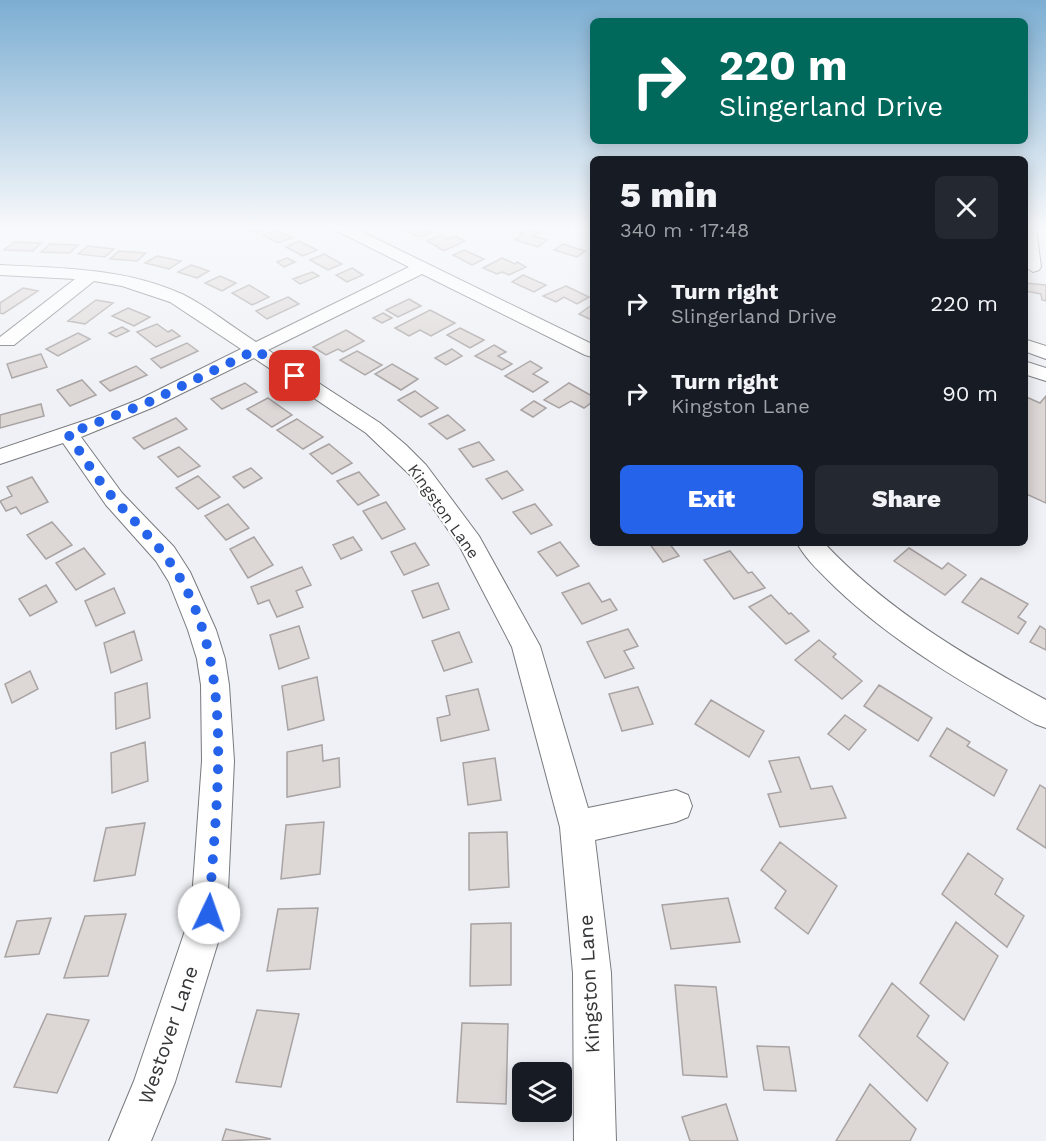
<!DOCTYPE html>
<meta charset="utf-8">
<style>
:root{--surface:#171b24;--page:#242831;--text:#f1f3f6;--muted:#9ea1a6;--accent:#2563eb}
body{margin:0;font-family:"Work Sans",sans-serif;background:var(--page);color:var(--text);height:100vh;display:flex;flex-direction:column;font-size:22px;white-space:nowrap}
*{box-sizing:border-box;margin:0}
p{font-size:20px;color:var(--muted)}
.icon{flex:none;width:33px;height:33px;fill:none;stroke:currentColor;stroke-width:2;stroke-linecap:round;stroke-linejoin:round}
.map{position:relative;flex:1;overflow:hidden}
.panel{position:absolute;left:590px;top:156px;width:438px;height:390px;display:flex;flex-direction:column;background:var(--surface);border-radius:9px;box-shadow:0 3px 15px #0003}
.panel>*{flex:none}
.hud{position:absolute;left:590px;top:18px;width:438px;height:126px;border-radius:9px;box-shadow:0 3px 15px #0003;background:#00695c;color:#fff;overflow:hidden}
.fabs{position:absolute;left:512px;top:1062px;display:grid;gap:12px}
.fabs a{display:grid;place-items:center;width:60px;height:60px;border-radius:9px;background:var(--surface);box-shadow:0 3px 15px #0003;font-size:30px}
.pin{position:absolute;display:grid;place-items:center;width:51px;height:51px;color:#fff;margin:-26px;border-radius:12px;box-shadow:0 3px 9px #0006}
.me{position:absolute;width:66px;margin:-33px;rotate:3deg;stroke-linejoin:round;filter:drop-shadow(0 0 4px #0008)}
.turn{display:flex;align-items:center;gap:21px;height:126px;padding:0 30px;font-size:27px}
.turn .icon{width:78px;height:78px;stroke-width:2.5}
.turn b{display:block;font-size:42px;line-height:51px}
.round{display:grid;place-items:center;flex:none;width:63px;height:63px;border-radius:9px;background:var(--page)}
.head{display:flex;align-items:center;justify-content:space-between;height:102px;padding:0 30px}
h1{font-size:36px;font-weight:800;line-height:45px}
.cta{display:flex;gap:12px;margin-top:auto;padding:12px 30px}
.cta a{flex:1;height:69px;border-radius:9px;background:var(--accent);color:#fff;font-size:24px;font-weight:800;line-height:69px;text-align:center}
.cta a+a{background:var(--page);color:var(--text)}
ul{padding:0;list-style:none}
li{display:flex;align-items:center;gap:18px;height:90px;padding:0 30px}
li div{flex:1}
li b{display:block;font-size:22px}
li em{font-style:normal}
.map>svg:first-child{display:block}
.building{fill:#ddd7d6;stroke:#a9a3a3;stroke-width:1.5}
.lines{fill:none;stroke-linecap:round;stroke-linejoin:round}
.minor-casing{stroke:#787a7e;stroke-width:2}
.minor{fill:#fff;fill-rule:evenodd}
.route{stroke:#2563eb;stroke-width:10;stroke-dasharray:0 18}
.labels{text-anchor:middle;stroke-width:4.5;stroke-linejoin:round;paint-order:stroke}
.street-label{font-size:16px;fill:#353638;stroke:#fefefe}
.near-street-label{font-size:20px;fill:#353638;stroke:#fefefe}
</style>
<div class="map">
<svg width="1046" height="1141" viewBox="0 0 1046 1141">
<rect width="100%" height="100%" fill="#eff1f6"/>
<!-- building -->
<path class="building" d="M237,226H271L256,233Z
M408,226H418L432,232L420,237L401,229Z
M526,229L539,232L533,236L547,240L538,247L515,240L523,234L520,233Z
M276,230L292,238L278,243L263,235Z
M440,235L448,239L455,236L465,241L444,251L427,241Z
M299,241L317,250L303,256L286,247Z
M14,242L41,243L33,251L4,250Z
M50,244L78,245L70,253L41,252Z
M563,244L585,251L577,257L554,250Z
M88,246L114,249L105,257L78,254Z
M464,250L484,259L472,265L453,255Z
M119,251L146,253L137,261L110,259Z
M324,254L342,264L328,270L310,260Z
M157,256L181,261L169,269L145,263Z
M287,258L295,262L284,267L277,262Z
M502,258L515,264L517,262L526,267L509,275L502,272L497,274L483,268Z
M191,265L209,271L197,278L178,272Z
M352,268L363,275L347,282L336,275Z
M312,272L319,276L300,284L293,279Z
M523,275L546,285L534,292L512,282Z
M220,276L236,283L222,291L205,283Z
M1025,283L1046,285V301L1042,300L1041,294L1025,291Z
M249,285L269,297L252,305L232,293Z
M566,286L589,297L577,304L564,297L556,302L543,296Z
M23,288L38,291L3,314L0,313V303Z
M288,297L299,304L267,319L256,311Z
M409,299L421,306L398,317L386,310Z
M96,300L113,303L85,324L68,321Z
M592,305V320L579,314Z
M128,308L150,317L134,326L112,316Z
M430,310L455,323L431,336L420,330L409,336L395,328Z
M383,313L392,318L382,323L373,318Z
M157,324L168,332L172,330L180,336L156,347L137,332Z
M122,327L129,331L116,337L109,333Z
M460,328L484,340L470,348L447,335Z
M346,330L364,341L343,352L338,349L326,355L313,347Z
M78,333L90,339L58,356L46,349Z
M187,343L198,351L161,368L151,359Z
M494,345L506,352L498,356L512,364L502,370L475,356Z
M452,349L462,356L446,365L435,358Z
M357,351L382,365L365,375L340,360Z
M41,354L47,367L12,378L7,364Z
M530,361L542,368L533,374L548,382L533,392L505,376Z
M392,364L418,379L401,390L375,374Z
M136,366L147,375L110,391L100,382Z
M82,380L96,395L70,406L57,390Z
M245,383L257,392L222,409L211,399Z
M569,383L592,396V402L584,408L571,401L559,408L544,400Z
M415,391L438,408L421,417L398,400Z
M1024,396L1040,403L1046,396V503L1024,493Z
M268,398L292,415L272,427L247,409Z
M534,401L546,408L533,417L521,410Z
M41,404L44,416L0,428V415Z
M448,415L465,430L447,439L429,424Z
M176,418L187,429L144,449L133,438Z
M297,419L323,437L303,449L277,430Z
M479,442L494,460L473,467L459,449Z
M329,444L352,463L332,474L310,454Z
M179,447L200,466L178,477L158,457Z
M251,468L262,478L244,488L233,477Z
M507,471L523,490L502,499L486,479Z
M359,472L379,495L358,505L337,481Z
M198,476L220,497L198,509L176,488Z
M32,477L48,502L21,514L16,507L6,511L0,501L12,496L7,487Z
M386,502L405,529L382,539L363,511Z
M228,504L249,528L226,540L205,516Z
M535,504L552,525L531,534L513,512Z
M52,522L72,545L46,559L27,535Z
M254,537L273,565L248,578L230,549Z
M353,537L362,550L341,559L333,545Z
M560,542L579,566L557,576L538,552Z
M415,543L429,565L404,575L391,552Z
M649,543H669L679,556L663,562Z
M84,548L105,574L76,590L56,563Z
M909,548L942,569L948,563L966,575L945,595L894,561Z
M730,551L748,573L752,572L765,588L734,599L704,560Z
M302,567L311,585L296,591L303,607L277,617L269,600L258,604L251,587Z
M981,578L1028,604L1018,617L1026,622L1018,634L962,602Z
M438,583L449,609L423,618L412,591Z
M589,583L602,602L610,599L617,610L582,624L562,593Z
M46,585L57,602L30,616L19,599Z
M114,588L125,613L96,626L85,601Z
M771,595L789,614L791,613L809,631L786,644L749,607Z
M299,626L309,658L279,669L270,635Z
M1040,626L1046,630V650L1030,642Z
M628,629L638,646L624,651L634,668L605,678L587,642Z
M134,631L142,660L111,673L104,643Z
M459,632L472,662L444,671L432,641Z
M819,640L836,654L833,657L862,681L842,699L795,660Z
M30,671L38,689L12,703L5,684Z
M317,677L324,720L288,730L282,686Z
M147,683L150,718L116,729L115,693Z
M879,685L932,718L918,741L864,706Z
M638,687L653,724L622,731L609,694Z
M478,689L489,730L441,741L437,718L450,715L446,696Z
M711,700L764,731L749,757L695,724Z
M845,715L866,730L849,750L828,734Z
M947,728L970,742L967,746L1007,770L994,796L930,756Z
M145,742L148,781L112,793L111,753Z
M322,745L323,761L339,758L340,787L287,797V752Z
M799,757L811,789L832,786L846,818L780,827L768,794L781,792L769,761Z
M495,758L501,800L468,805L463,763Z
M1040,785L1046,789V848L1017,829Z
M324,822L320,874L281,879L286,825Z
M145,823L135,875L94,881L106,828Z
M507,832L509,887L469,890V833Z
M780,842L837,886L808,934L775,908L786,891L761,870Z
M968,853L1003,879L995,894L1024,916L1007,947L942,894Z
M728,898L740,942L671,949L662,905Z
M318,908L310,969L267,971L278,909Z
M126,914L108,976L64,978L85,916Z
M51,918L39,954L5,957L17,921Z
M956,922L998,956L964,1020L920,983Z
M511,923V985L470,986L471,924Z
M892,983L929,1016L917,1036L948,1063L927,1101L859,1036Z
M675,985L716,987L727,1077L683,1075Z
M257,1010L299,1014L281,1087L236,1082Z
M47,1014L89,1020L57,1093L14,1087Z
M462,1023L508,1024L506,1104L457,1102Z
M757,1046L789,1047L796,1091L764,1090Z
M870,1084L916,1129L910,1141H836Z
M726,1104L738,1141H690L682,1117Z
M226,1129L271,1139L222,1141Z"/>
<g class="lines">
<defs>
<path id="minor" d="M330,226H350L592,344V357L585,355L422,274L268,350L380,423L406,445L426,465L479,536L540,646L588,808L676,790L688,795L692,806L688,817L676,822L595,840L611,973L616,1141H574L573,973L560,827L512,647L460,547L410,475L366,433L254,358L154,407L81,437L122,493L174,547L190,572L216,630L225,659L229,685L234,761L227,913L175,1082L151,1141H109L134,1081L191,913L202,761L201,685L197,659L188,630L169,582L156,561L106,505L63,443L0,464V449L95,417L140,399L241,349L170,302L122,286L94,281L14,345H0V337L75,279L0,275V265C61,268 125,268 182,294C207,306 232,327 256,342L409,267L333,229Z
M1024,226L1036,228L1041,267L1039,270L1033,272L1025,267Z
M1024,339L1046,346V359L1024,351Z
M1024,361L1046,368V381L1024,374Z
M797,543H824C887,610 965,656 1046,700V728L1035,724C965,684 895,644 836,588C822,574 806,560 797,543Z"/>
</defs>
<!-- minor casing -->
<use href="#minor" class="minor-casing"/>
<!-- minor -->
<use href="#minor" class="minor"/>
</g>
<!-- sky -->
<linearGradient id="sky" x2="0" y2="1"><stop stop-color="#7caed2"/><stop offset="0.59" stop-color="#f8f9fb"/><stop offset="1" stop-color="#f8f9fb" stop-opacity="0"/></linearGradient>
<rect width="1046" height="386" fill="url(#sky)"/>
<g class="lines">
<!-- route -->
<path class="route" d="M209,913C215,807 237,674 180,578C163,548 138,526 116,501C98,481 83,456 68,434L147,403L256,350L295,376"/>
</g>
<g class="labels">
<!-- street labels -->
<g class="street-label">
<text transform="translate(444 511) rotate(55)" y="6">Kingston Lane</text>
</g>
<!-- near-street labels -->
<g class="near-street-label">
<text transform="translate(589 984) rotate(-93)" y="7">Kingston Lane</text>
<text transform="translate(168 1035) rotate(-71)" y="7">Westover Lane</text>
</g>
</g>
</svg>
<div class="fabs">
<a><svg class="icon" aria-label="layers" viewBox="0 0 24 24"><path d="M12 4l9 5-9 5-9-5zM3 14l9 5 9-5"/></svg></a>
</div>
<div class="pin" style="left:295px;top:376px;background:#d93025"><svg class="icon" aria-label="arrive" viewBox="0 0 24 24"><path d="M6 21V4h12l-3 4 3 4H6"/></svg></div>
<svg class="me" style="left:209px;top:913px" viewBox="-20 -20 40 40"><circle r="19" fill="#fff"/><path d="M0-13L10 11 0 6-10 11z" fill="#2563eb"/></svg>
<div class="hud">
<div class="turn"><svg class="icon" aria-label="right" viewBox="0 0 24 24"><path d="M7 20v-9h11M14 6l5 5-5 5"/></svg><div><b>220 m</b>Slingerland Drive</div></div>
</div>
<section class="panel">
<div class="head"><div><h1>5 min</h1><p>340 m · 17:48</p></div><a class="round"><svg class="icon" aria-label="close" viewBox="0 0 24 24"><path d="M6 6l12 12M18 6L6 18"/></svg></a></div>
<ul>
<li><svg class="icon" aria-label="right" viewBox="0 0 24 24"><path d="M7 20v-9h11M14 6l5 5-5 5"/></svg><div><b>Turn right</b><p>Slingerland Drive</p></div><em>220 m</em></li>
<li><svg class="icon" aria-label="right" viewBox="0 0 24 24"><path d="M7 20v-9h11M14 6l5 5-5 5"/></svg><div><b>Turn right</b><p>Kingston Lane</p></div><em>90 m</em></li>
</ul>
<div class="cta"><a>Exit</a><a>Share</a></div>
</section>
</div>
